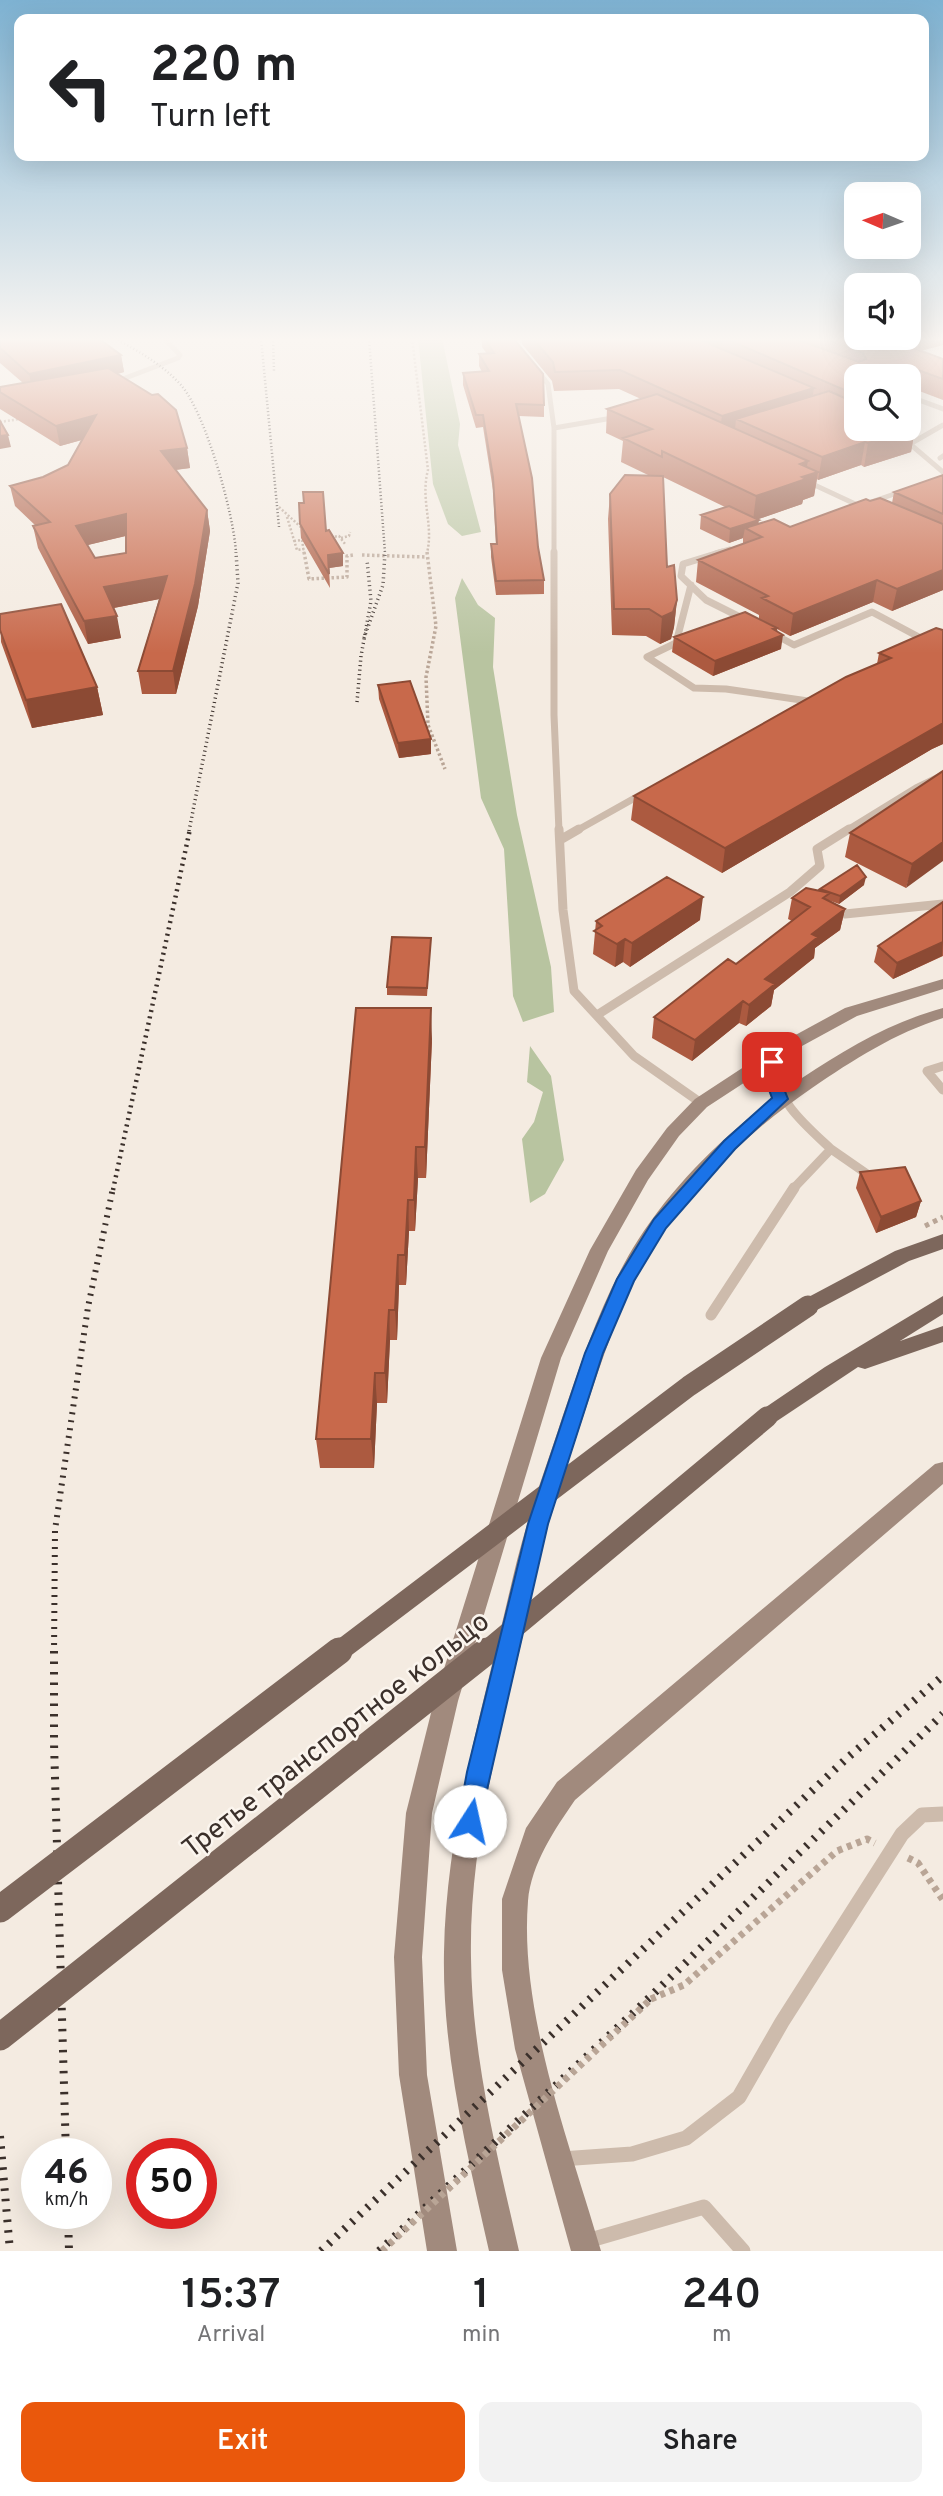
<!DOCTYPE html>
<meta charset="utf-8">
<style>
:root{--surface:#fff;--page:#f2f2f2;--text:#202124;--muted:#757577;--accent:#ea580c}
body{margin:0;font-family:Overpass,sans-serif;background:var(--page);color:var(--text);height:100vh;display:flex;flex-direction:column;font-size:26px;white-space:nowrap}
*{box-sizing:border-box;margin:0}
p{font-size:23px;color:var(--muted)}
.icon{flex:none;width:38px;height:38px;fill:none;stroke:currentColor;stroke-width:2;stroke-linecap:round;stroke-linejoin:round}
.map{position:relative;height:2251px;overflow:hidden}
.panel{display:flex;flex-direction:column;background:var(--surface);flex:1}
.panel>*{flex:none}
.top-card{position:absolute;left:14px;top:14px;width:915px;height:147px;border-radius:14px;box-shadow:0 7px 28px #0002;background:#fff;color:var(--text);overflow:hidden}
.needle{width:46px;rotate:272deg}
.tools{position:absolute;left:844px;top:182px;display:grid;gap:14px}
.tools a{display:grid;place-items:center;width:77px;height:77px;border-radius:14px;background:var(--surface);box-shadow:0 7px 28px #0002;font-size:35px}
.speed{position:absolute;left:21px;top:2138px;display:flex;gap:14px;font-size:35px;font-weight:700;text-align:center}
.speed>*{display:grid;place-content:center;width:91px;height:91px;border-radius:50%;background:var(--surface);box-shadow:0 7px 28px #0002;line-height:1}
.speed small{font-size:18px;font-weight:400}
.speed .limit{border:10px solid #d22;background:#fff;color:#111}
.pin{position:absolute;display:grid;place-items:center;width:60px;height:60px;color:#fff;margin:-30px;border-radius:14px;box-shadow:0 4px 10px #0006}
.me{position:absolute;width:77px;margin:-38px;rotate:10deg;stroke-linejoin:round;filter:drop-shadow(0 0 5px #0008)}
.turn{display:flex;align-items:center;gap:24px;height:147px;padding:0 21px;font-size:32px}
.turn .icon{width:91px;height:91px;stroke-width:2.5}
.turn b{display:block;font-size:49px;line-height:60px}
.eta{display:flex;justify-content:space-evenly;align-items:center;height:119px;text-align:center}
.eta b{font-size:42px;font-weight:600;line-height:49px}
.cta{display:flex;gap:14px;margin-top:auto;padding:14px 21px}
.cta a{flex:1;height:80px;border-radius:14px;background:var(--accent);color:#fff;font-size:28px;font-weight:600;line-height:80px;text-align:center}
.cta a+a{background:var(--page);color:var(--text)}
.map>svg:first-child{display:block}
.green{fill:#b8c4a0}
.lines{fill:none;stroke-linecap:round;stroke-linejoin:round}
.path-far3{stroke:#b9a596;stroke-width:2.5;stroke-dasharray:2 2;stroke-linecap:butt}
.path-far2{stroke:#b9a596;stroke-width:3.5;stroke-dasharray:2.5 2.5;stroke-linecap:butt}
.path-far1{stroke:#b9a596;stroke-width:5;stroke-dasharray:4.5 4.5;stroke-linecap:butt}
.path{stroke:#b9a596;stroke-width:7;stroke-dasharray:5 5;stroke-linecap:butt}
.service-far4{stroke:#cdbbac;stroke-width:5}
.service-far3{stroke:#cdbbac;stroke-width:7}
.service-far2{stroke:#cdbbac;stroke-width:9}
.service-far1{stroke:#cdbbac;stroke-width:11}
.service{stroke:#cdbbac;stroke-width:15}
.secondary{fill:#a18a7d;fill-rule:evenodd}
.primary{fill:#7d675c;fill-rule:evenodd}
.rail-far4{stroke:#3b302b;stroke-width:2.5;stroke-dasharray:1 2.5;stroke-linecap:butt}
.rail-far3{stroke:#3b302b;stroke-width:3.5;stroke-dasharray:1 3.5;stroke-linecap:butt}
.rail-far2{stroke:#3b302b;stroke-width:4.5;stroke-dasharray:2 4.5;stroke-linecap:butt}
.rail-far1{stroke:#3b302b;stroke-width:6;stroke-dasharray:2 6;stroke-linecap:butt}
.rail{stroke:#3b302b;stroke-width:8;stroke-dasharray:2.5 8;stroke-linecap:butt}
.path-bridge{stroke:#b9a596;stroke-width:7;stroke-dasharray:5 5;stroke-linecap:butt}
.primary-bridge-far1{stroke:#7d675c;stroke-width:21}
.primary-bridge{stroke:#7d675c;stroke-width:27}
.wall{fill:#ac5a40;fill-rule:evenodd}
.shaded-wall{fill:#8c4a34}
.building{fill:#c8694b;stroke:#8c4a34;stroke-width:2;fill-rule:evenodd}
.route{fill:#1a73e8;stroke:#114b97;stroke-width:2}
.labels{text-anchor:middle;stroke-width:5;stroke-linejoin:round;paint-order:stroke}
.near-street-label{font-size:28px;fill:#3b302b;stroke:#fbf5ee}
</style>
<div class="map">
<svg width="943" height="2251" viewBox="0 0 943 2251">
<rect width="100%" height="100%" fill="#f4ebe1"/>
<!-- green -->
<path class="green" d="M418,338H442L460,424L458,445L481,532L462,536L448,524L433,484Z
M462,578L478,605L495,618L493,667L517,815L551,967L554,1012L523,1022L513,996L504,849L481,798L455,598Z
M530,1046L551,1076L564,1160L545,1194L530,1203L522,1139L534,1122L543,1092L527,1082Z"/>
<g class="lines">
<!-- path-far3 -->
<path class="path-far3" d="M412,338L428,470C420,500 434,525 427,553
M0,422L20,419
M279,507L304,530
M287,517L297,550L304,549
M327,538L339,536L345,544
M341,538L349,536L350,532
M294,541L302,540L304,553"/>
<!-- path-far2 -->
<path class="path-far2" d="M304,552L309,579L347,577V556L353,555
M427,552L436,626L426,677L428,725L445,769
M362,555L426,557"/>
<!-- path-far1 -->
<path class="path-far1" d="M925,1226L943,1217"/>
<!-- path -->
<path class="path" d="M908,1858L918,1863L943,1900
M651,1999L684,1985L837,1851L867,1839L875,1843"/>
<!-- service-far4 -->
<path class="service-far4" d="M537,370L548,384L554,428
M115,382L178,358L180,355L164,338
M908,396L943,409
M901,440L910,444L943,425
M910,444L943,472
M940,458L943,456
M806,481L866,509
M871,502L906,490
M554,553V428L618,417
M716,553L730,549"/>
<!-- service-far3 -->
<path class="service-far3" d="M554,552V715L559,831
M722,552L683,564L681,576L706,600L748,621
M691,585L676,643L647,657L694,688L726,689L808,701
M774,634L794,645L872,612L943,650
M576,831L642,794
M846,831L916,788L943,775"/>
<!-- service-far2 -->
<path class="service-far2" d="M559,829L563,910L574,991L634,1056L701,1103
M560,840L579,829
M833,910L845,914L943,904
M597,1015L790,892L820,866L817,849L849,829
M778,1056L772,1062C777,1102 803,1123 831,1149
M943,1066L927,1071L943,1090
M792,1190L831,1149L867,1174"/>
<!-- service-far1 -->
<path class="service-far1" d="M711,1315L794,1188"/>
<!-- service -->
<path class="service" d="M561,2159L632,2154L686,2138L739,2097L782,2022L902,1834L922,1815L943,1814
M587,2241L704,2207L743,2251"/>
<!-- secondary -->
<path class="secondary" d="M943,979V989L857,1016L791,1052L707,1107L679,1136L648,1180L608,1251L561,1358L458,1701L432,1813L422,1957L427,2075L457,2251H427L399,2075L394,1957L406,1813L434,1701L541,1358L590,1250L636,1170L667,1128L695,1099L779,1044L845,1008Z
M943,1008V1018C895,1033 853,1060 812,1088C750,1130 693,1185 653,1248C623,1296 605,1351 587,1405C574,1445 560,1485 548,1526C538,1565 530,1604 521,1644C497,1747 469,1851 471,1958C472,2057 497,2154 519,2251H489C467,2153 442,2053 444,1952C446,1845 473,1743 498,1640C508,1600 516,1560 528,1521C538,1487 551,1453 562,1418C583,1357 603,1295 638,1240C679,1176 739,1121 802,1078C846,1049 891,1022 943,1008Z
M943,1462V1484L575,1800C555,1829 531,1864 528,1901C519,2013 570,2144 601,2251H571L515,2049L502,1970V1899L526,1828L557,1782L935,1464Z"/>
<!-- primary -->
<path class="primary" d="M943,1234V1249L909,1261L815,1311L808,1314L801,1311L798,1306L801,1301L895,1251Z
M943,1296V1314L900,1341L943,1326V1342L865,1369L858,1367L774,1423L767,1426L760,1423L757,1417L760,1411L825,1367Z"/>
<!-- rail-far4 -->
<path class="rail-far4" d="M115,338C139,352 162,364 181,385C206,414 234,515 236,553
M261,338L279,527
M273,338L274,371
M369,338L385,553"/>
<!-- rail-far3 -->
<path class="rail-far3" d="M364,638L383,585L385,552
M357,702L361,656L371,601L367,560
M189,831L238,583L236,552"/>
<!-- rail-far2 -->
<path class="rail-far2" d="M113,1190L190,829"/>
<!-- rail-far1 -->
<path class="rail-far1" d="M54,1653L55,1530L88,1307L113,1188"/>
<!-- rail -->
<path class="rail" d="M54,1651V1743L66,2154
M0,2136L10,2251
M68,2214L69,2251
M321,2251L846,1759L943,1676
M379,2251L650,1997L943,1714"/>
<!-- path-bridge -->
<path class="path-bridge" d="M382,2251L651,1999"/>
<!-- primary-bridge-far1 -->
<path class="primary-bridge-far1" d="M337,1653L689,1386L808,1306
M484,1653L767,1417"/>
<!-- primary-bridge -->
<path class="primary-bridge" d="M0,1909L339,1651
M0,2037L487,1651"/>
</g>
<!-- wall -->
<path class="wall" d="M0,338L121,355L124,372L118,374L187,448L190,468L176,470L207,510L210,531L198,606L176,694H142L138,671L159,599L114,608L121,638L88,644L38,548L33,526H36L15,506L10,486L43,477L68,465L82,440L60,446L0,409V387L23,383L0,363ZM126,536V553L95,558L87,545Z
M482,338H513L544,405V417L519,416L538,547L544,580V594L496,595L491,557V544H496L493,490L483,427L476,428L463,385V373L482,372L479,366V354H487L482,347Z
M522,338H943L921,351L943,359V400L914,389L908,391V376H856V429H915L911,452L864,467L861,465L818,480L817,479L814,496L803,500L802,504L758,519V524L790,527L870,501L892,503L894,492L943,475V590L892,611L873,602L790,636L777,629L781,649L713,676L672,652L674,637L759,619V615L696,582L698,560L743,544V538L729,543L700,529L701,515L725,507L663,477L667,567L677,600L674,627L671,639L660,644L646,636L612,635L608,519L610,494L648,475L621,462L623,441L606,433L607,409L641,399L619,389L554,391L552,381L522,344Z
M300,524L326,531L343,566L329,568L330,588L301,538Z
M0,614L97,687L103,715L32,728L1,642Z
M943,630V744L932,749L722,873L631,820L634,796L877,664L879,653Z
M378,685L431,739V754L399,758L379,699Z
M943,771L906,888L845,857L850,833Z
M864,885L839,904L828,900L845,909L840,930L815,948L814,958L774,990L771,1006L746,1026L739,1023L692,1061L652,1038L654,1017L736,964L792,921L788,919L792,898L820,891V889Z
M943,902V956L893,979L874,962L878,946Z
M700,920L630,967L623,962L615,967L593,954L596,921Z
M431,938L427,996L387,995V987Z
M432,1039L426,1178H418L415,1231H409L406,1285H399L397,1340H390L387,1403H377L374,1468H320L316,1439Z
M860,1172L921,1201L916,1217L876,1233L856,1188Z"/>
<!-- shaded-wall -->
<path class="shaded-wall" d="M708,338H751H724L723,345L706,349Z
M908,338L905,356L895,341Z
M920,338H943V345L917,352Z
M121,355L124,372L33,392L29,374Z
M918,370L914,389L908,391V376H899Z
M814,388L811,407L736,419L735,430L719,435L722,416Z
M856,390V408L846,411L849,392Z
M96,415L99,435L60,446L56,426Z
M915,429L911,452L864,467L868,443Z
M8,435L11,447L0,449V436Z
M865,442L861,465L818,480L822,457Z
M187,448L190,468L164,471L161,451Z
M808,461L805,476L818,472L814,496L803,500L802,504L753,521L756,496L800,464Z
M207,510L210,531L198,606L176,694L173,671Z
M126,514L129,535L80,547L76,526Z
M759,520L757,533L745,528L743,538L729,543L730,529Z
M343,553V566L329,568L328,555Z
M943,570V590L892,611L897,589Z
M167,576L170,597L108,609L104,587Z
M877,580L873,602L790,636L793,614Z
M677,600L674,627L671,639L660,644L662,617Z
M117,616L121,638L88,644L84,621Z
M777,628L775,638L783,635L781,649L713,676L715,661Z
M97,687L103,715L32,728L26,700Z
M943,723V744L932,749L722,873L725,848Z
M431,739V754L399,758L398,743Z
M943,842V861L906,888L912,864Z
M866,877L864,885L839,904L840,896Z
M703,897L700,920L630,967L632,943Z
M845,909L840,930L815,948L814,958L774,990L771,1006L746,1026L749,1005L765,979L812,934Z
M625,939L623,962L615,967L617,944Z
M943,942L942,956L893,979L897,963Z
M743,1001L739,1023L692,1061L695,1040Z
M431,1008L432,1039L426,1178L425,1147Z
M416,1147L418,1178L415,1231L414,1200Z
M408,1200L409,1231L406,1285L405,1255Z
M921,1201L916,1217L876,1233L881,1217Z
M398,1255L399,1285L397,1340L395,1310Z
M389,1310L390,1340L387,1403L385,1373Z
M375,1373L377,1403L374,1468L371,1439Z"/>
<!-- building -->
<path class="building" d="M0,338H98L121,355L29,374L0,348Z
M484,338H513L543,374L544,405L516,404L532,478L538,547L544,580L496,581L491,544H497L493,477L483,415H476L463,373L489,371L479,354L494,353Z
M532,338H696L814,388L722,416L620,370L555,372L553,362Z
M724,338H793L859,362L866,359L863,353L823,338H907L895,341L943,359V379L918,370L899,376H856V390L849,392Z
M108,368L152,395L158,394L176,410L187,448L161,451L207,510L195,584L173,671H138L167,576L104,587L117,616L84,621L33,526L50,522L10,486L43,477L68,465L96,415L56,426L0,392V387ZM126,514V553L95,558L76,526Z
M829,391L856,403V429H908V426L915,429L868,443L865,442L822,457L736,419Z
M657,394L808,461L800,464L818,472L802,477L806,479L756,496L662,451V457L623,438L652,429L607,409Z
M0,421L8,435L0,436Z
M625,475L663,476L667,567L674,565L677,600L673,612L662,617L649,609H614L610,494Z
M943,475V514L894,492Z
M303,492H323L326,531L329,530L343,553L328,555L329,574L300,524L299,503H304Z
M880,498L943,524V570L897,589L877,580L793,614L762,598L768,596L698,560L762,537L745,528L774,519L790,527L866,499L870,501Z
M729,506L759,520L730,529L701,515Z
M61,604L97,687L26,700L0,630V614Z
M745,612L777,628L773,629L783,635L715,661L674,637Z
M936,628L943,630V723L725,848L634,796L846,677L891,658L879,653Z
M410,681L431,739L398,743L378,685Z
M943,771V842L912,864L850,833Z
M857,865L866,877L840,896L820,889Z
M667,877L703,897L632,943L625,939L617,944L594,931L602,926L596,921Z
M806,888L830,893L823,898L845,909L812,934L818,937L765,979L775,984L749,1005L743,1001L695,1040L654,1017L728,959L736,964L810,907L792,898Z
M943,902V942L897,963L878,946Z
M392,937L431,938L427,988L387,987Z
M356,1008H431L425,1147H416L414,1200H408L405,1255H398L395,1310H389L385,1373H375L371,1439H316Z
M905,1167L921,1201L881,1217L860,1172Z"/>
<!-- sky -->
<linearGradient id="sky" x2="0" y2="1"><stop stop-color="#7eb2d2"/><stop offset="0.52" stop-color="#faf6f2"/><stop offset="1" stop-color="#faf6f2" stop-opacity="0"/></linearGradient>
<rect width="943" height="653" fill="url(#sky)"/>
<!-- route -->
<path class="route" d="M772,1057L779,1062L780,1079L788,1099L735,1149L666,1228L634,1281L603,1353L548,1524L478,1829L470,1833L462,1829L458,1821L467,1772L528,1524L585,1353L617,1279L654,1219L724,1141L772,1098L765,1079L764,1062Z"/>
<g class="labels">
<!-- near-street labels -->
<g class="near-street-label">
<text transform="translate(335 1734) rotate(-38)" y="10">Третье транспортное кольцо</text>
</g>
</g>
</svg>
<div class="tools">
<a><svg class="needle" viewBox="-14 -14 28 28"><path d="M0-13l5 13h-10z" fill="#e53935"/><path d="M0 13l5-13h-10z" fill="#757577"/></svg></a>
<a><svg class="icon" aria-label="sound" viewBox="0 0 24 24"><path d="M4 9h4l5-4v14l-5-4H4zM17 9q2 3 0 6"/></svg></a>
<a><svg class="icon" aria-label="search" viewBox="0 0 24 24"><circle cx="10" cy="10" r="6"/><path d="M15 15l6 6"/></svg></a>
</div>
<div class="speed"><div>46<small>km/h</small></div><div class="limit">50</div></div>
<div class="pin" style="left:772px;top:1062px;background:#d93025"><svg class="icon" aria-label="arrive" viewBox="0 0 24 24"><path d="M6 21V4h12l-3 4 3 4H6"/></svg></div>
<svg class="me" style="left:470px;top:1821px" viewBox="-20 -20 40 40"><circle r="19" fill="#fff"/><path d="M0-13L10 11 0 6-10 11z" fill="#1a73e8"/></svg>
<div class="top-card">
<div class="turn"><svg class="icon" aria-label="left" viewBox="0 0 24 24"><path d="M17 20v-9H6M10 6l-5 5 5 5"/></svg><div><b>220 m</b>Turn left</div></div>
</div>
</div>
<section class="panel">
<div class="eta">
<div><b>15:37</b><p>Arrival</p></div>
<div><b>1</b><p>min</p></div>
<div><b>240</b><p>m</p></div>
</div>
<div class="cta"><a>Exit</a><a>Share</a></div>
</section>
